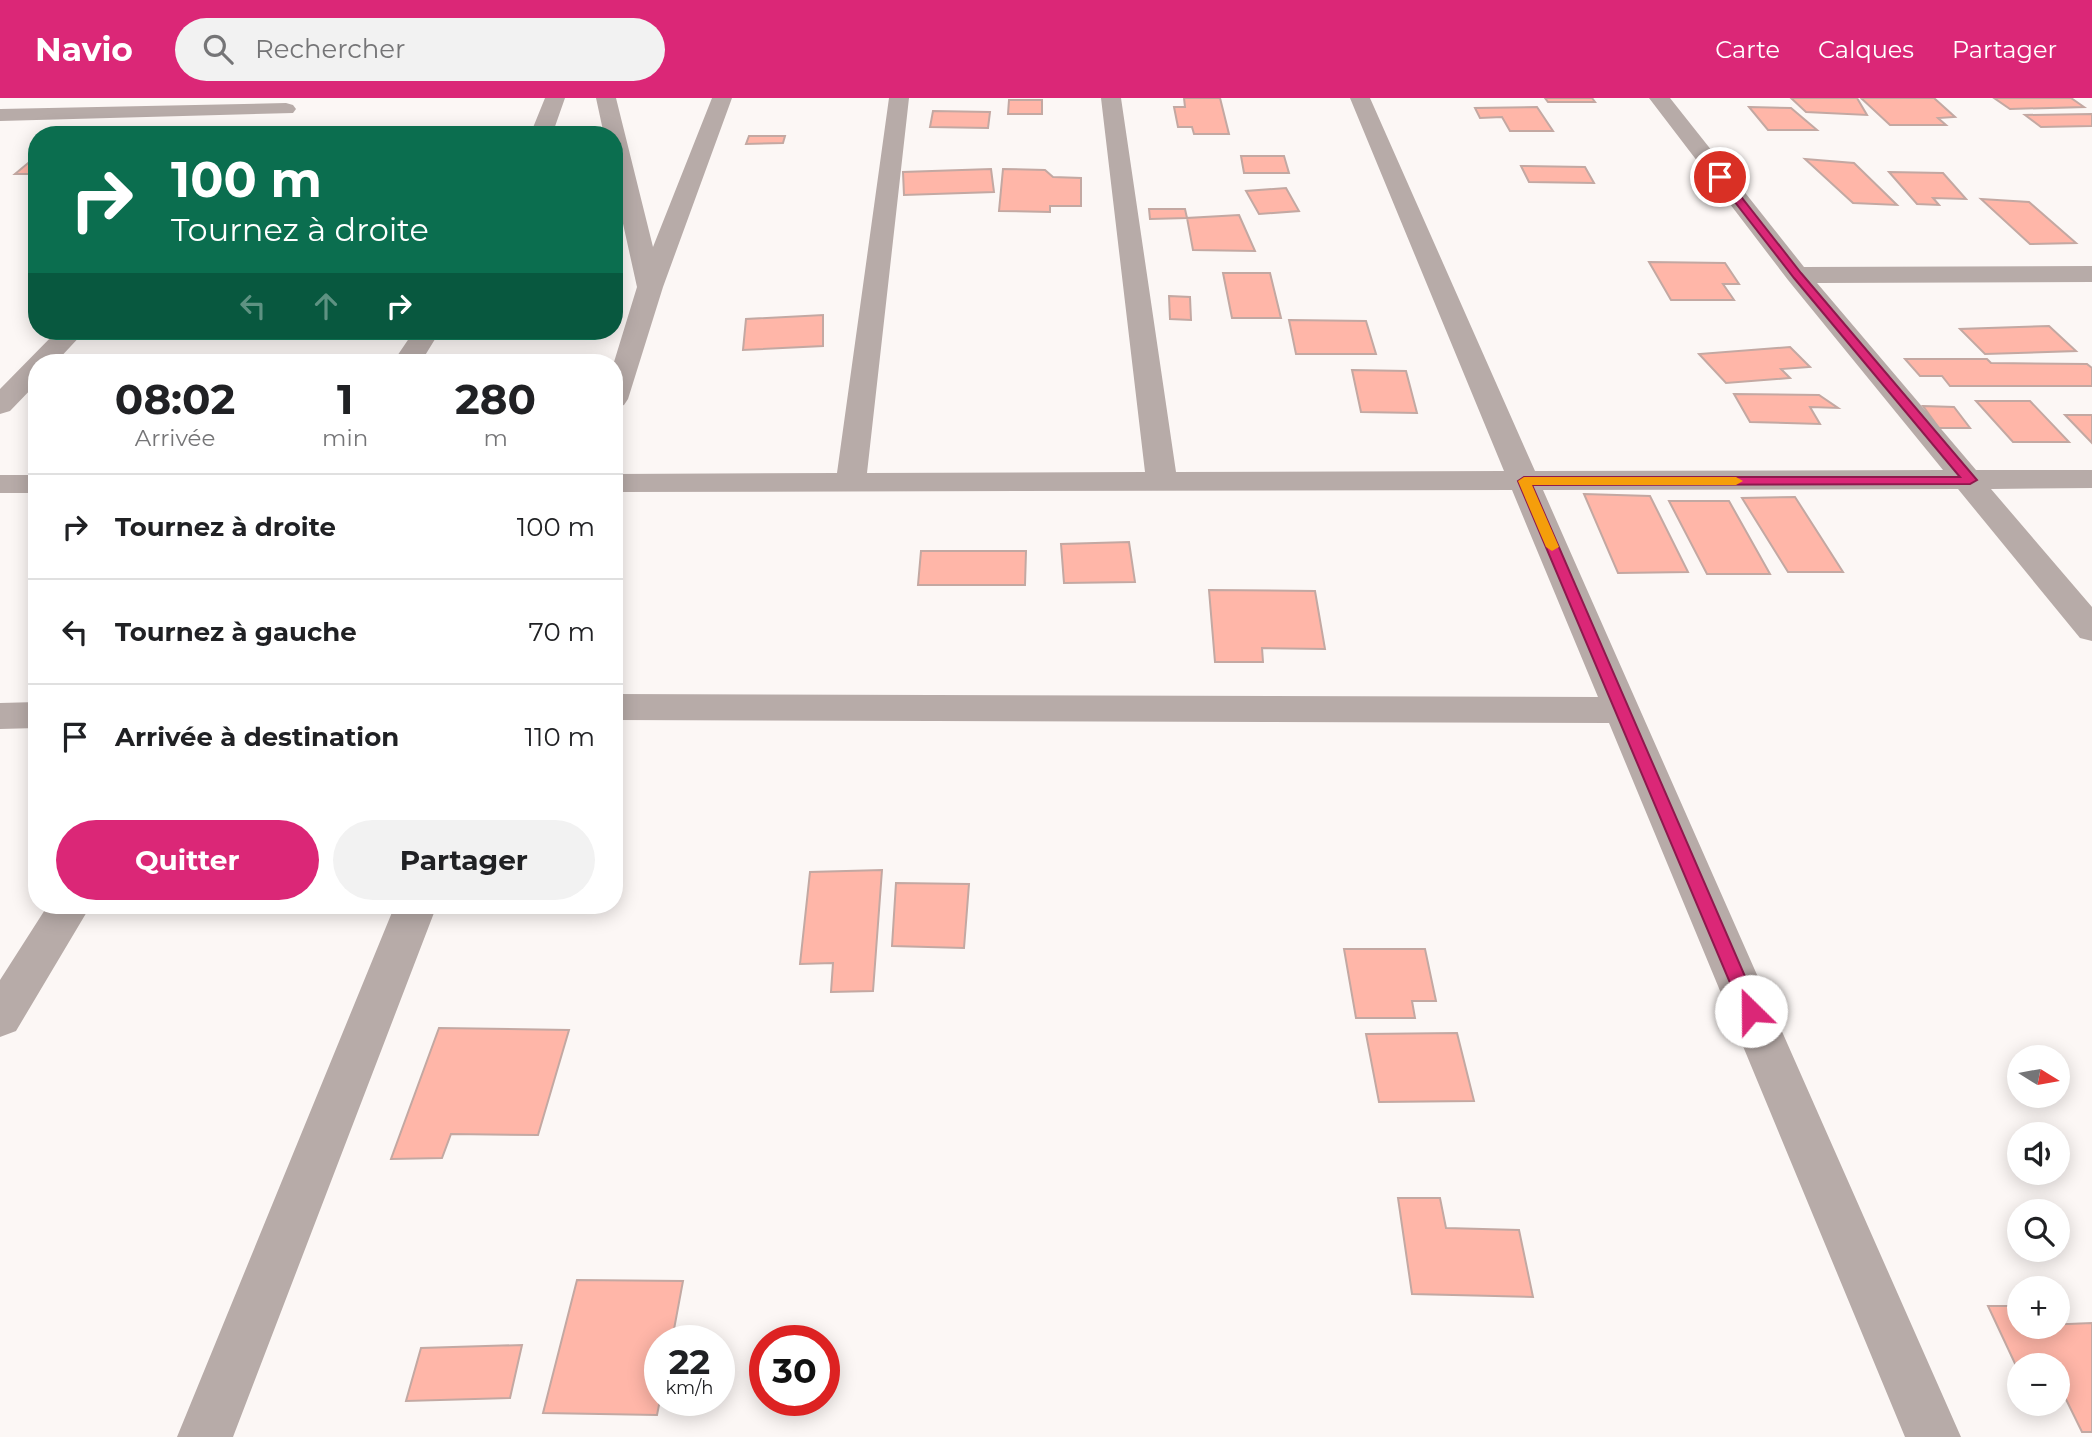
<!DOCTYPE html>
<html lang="fr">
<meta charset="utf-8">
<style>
:root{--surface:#fff;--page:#f2f2f2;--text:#202124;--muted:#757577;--line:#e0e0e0;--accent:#db2777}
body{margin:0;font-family:Montserrat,sans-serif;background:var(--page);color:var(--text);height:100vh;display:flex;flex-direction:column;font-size:26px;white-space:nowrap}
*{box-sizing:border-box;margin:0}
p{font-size:23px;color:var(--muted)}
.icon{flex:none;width:38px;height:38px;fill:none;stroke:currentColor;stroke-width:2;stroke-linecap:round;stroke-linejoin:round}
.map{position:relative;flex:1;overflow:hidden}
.drawer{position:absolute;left:28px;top:256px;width:595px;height:560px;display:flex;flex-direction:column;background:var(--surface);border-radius:28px;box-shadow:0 4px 18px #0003}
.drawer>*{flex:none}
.top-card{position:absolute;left:28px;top:28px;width:595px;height:214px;border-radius:28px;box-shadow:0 4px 18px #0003;background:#0b6e4f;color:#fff;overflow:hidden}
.needle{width:46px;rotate:101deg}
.fabs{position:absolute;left:2007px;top:947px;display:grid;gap:14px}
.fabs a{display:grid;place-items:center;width:63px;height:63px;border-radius:50%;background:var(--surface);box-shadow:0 4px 18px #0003;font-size:35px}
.speed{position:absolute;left:644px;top:1227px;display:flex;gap:14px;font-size:35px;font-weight:700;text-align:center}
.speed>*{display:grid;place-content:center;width:91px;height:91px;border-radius:50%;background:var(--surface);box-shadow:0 4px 18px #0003;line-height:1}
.speed small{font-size:18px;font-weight:400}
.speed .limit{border:10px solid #d22;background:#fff;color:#111}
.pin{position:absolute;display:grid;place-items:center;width:60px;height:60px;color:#fff;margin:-30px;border:4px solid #fff;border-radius:50%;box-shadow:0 2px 7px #0007}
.me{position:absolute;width:77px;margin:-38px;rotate:337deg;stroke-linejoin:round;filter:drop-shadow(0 0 5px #0008)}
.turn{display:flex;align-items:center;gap:24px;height:147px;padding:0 28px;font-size:32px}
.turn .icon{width:91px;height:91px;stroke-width:2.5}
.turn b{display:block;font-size:49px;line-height:60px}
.lanes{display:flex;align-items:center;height:66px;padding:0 28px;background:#0003;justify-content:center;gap:35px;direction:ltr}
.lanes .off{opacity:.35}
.eta{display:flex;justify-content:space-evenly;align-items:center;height:119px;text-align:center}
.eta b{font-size:42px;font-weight:700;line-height:49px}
.cta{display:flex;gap:14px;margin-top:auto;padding:14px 28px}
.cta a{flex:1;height:80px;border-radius:42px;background:var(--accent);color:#fff;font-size:28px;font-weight:700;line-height:80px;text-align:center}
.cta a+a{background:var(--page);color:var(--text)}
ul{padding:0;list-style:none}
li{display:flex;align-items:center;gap:21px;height:105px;padding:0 28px;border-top:2px solid var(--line)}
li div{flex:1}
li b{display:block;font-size:26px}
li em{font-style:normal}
header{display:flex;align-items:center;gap:42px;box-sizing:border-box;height:98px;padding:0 35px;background:var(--accent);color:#fff}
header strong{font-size:33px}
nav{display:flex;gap:38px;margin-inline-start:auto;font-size:24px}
.search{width:490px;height:63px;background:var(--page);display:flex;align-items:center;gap:18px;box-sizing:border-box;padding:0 24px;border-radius:38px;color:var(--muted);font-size:26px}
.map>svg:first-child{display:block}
.building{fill:#ffb6a8;stroke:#c3a8a2;stroke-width:2}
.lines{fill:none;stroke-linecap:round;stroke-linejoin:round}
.street{fill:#b7aba8;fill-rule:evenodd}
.route{fill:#db2777;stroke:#8e194d;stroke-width:2}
.slow{fill:#f59e0b}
</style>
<header>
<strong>Navio</strong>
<div class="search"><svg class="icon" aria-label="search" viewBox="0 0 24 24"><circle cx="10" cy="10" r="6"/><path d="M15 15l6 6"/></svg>Rechercher</div>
<nav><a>Carte</a><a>Calques</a><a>Partager</a></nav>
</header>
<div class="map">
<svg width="2092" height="1339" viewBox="0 0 2092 1339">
<rect width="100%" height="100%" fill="#fcf7f5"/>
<!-- building -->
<path class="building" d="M1184,0H1220L1229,36H1194L1192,29H1178L1174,9H1185Z
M1545,0H1592L1595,4H1548Z
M1791,0H1857L1867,17L1806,14Z
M1861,0H1934L1955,19L1938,20L1946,27H1890Z
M1994,0H2071L2084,9L2010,11Z
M1009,2H1042V16H1008Z
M1537,9L1553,33H1510L1502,19L1480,20L1475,10Z
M1749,9L1791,10L1817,32H1768Z
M933,13L990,14L988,30L930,29Z
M2092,16V28L2041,29L2025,17Z
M749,38H785L783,45L746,46Z
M1241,58H1284L1289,75H1244Z
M33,61H37V76H15Z
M1805,61L1854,65L1897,107L1853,105Z
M1521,68L1585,69L1594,85L1529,84Z
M991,71L994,94L904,97L903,74Z
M1003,71L1045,72L1053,79L1081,80V108H1050V114L999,113Z
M1889,74L1943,75L1966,101L1933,100L1939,107L1917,106Z
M1286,90L1299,113L1259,116L1246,93Z
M1981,101L2029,104L2076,145L2030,146Z
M1149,111H1185L1187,120L1150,121Z
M1239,117L1255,153L1193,152L1187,120Z
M1649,164L1725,165L1739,186H1723L1734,202H1671Z
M1223,175H1270L1281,220H1232Z
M1169,198L1190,199L1191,222L1170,221Z
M823,217V248L743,252L746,221Z
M1289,222L1366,223L1376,256H1296Z
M2049,228L2076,253L1985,256L1960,231Z
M1790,249L1810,269L1781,271L1790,280L1726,285L1699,256Z
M1905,261H1987L1991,265L2087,266L2092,270V288H1950L1942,278H1920Z
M1352,272L1406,273L1417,315L1361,314Z
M1734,296L1819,297L1838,310L1810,309L1820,326L1750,324Z
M1976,303H2030L2069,344H2013Z
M1923,308L1954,309L1970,330H1939Z
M2065,317H2092V345Z
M1584,396L1650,398L1688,474L1618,475Z
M1795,399L1843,474H1788L1742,400Z
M1669,403H1729L1770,476H1707Z
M1129,444L1135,484L1064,485L1061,446Z
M921,453H1026L1025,487H918Z
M1209,492L1315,493L1325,551L1262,550L1263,564H1215Z
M882,772L873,893L831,894L833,865L800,866L810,774Z
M896,785L969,786L964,850L892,848Z
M1344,851H1425L1436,903H1412L1415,920H1356Z
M439,930L569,932L538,1037L451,1036L442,1060L391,1061Z
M1457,935L1474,1003L1379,1004L1366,936Z
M1398,1100H1440L1446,1130L1519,1132L1533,1199L1412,1196Z
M577,1182L683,1183L672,1242H660V1302L657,1317L543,1315Z
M1988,1208H2020V1228L2092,1225V1334H2082L2058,1285V1267H2020L2018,1272Z
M522,1247L510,1300L406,1303L421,1250Z"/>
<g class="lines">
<!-- street -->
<path class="street" d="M545,0H565L552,37H530Z
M596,0H616L653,149L712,0H732L663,189L628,301L624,307L614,310V264L637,189L614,85V37H604Z
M889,0H909L867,375L1145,374L1101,0H1121L1176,374L1504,373L1350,0H1370L1535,373L1943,372L1788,182L1649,0H1670L1804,169L2092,168V184L1817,185L1976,372H2092V390L1991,391L2092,509V543L2080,540L1958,391L1543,392L1961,1339H1905L1609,625L614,622V596L1598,599L1512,392L614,394V376L837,375Z
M286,5L293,7L296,11L293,15L0,23V11Z
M57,233H85L56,264H37V285L10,313L0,316V291Z
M414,233H440L421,264H393Z
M0,377H37V395H0Z
M37,604V630L0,631V605Z
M48,807H91L16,933L0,939V882Z
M395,807H437L233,1339H177Z"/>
</g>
<!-- route -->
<path class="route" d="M1717,77H1724L1801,175L1977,382L1970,386L1532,387L1760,913L1757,919L1751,921L1744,919L1742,913L1518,383L1524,379H1960L1794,180L1717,81Z"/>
<!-- slow -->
<path class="slow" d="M1524,379H1736L1743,383L1736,387H1532L1559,449L1552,453L1546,449L1518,383Z"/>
</svg>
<div class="fabs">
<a><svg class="needle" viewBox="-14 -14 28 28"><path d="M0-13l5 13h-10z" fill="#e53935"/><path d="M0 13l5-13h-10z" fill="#757577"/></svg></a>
<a><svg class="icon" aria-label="sound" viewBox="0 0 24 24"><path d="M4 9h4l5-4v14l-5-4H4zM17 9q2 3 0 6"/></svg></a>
<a><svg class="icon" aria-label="search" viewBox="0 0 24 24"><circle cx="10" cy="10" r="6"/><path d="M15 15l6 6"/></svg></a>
<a>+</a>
<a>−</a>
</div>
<div class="speed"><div>22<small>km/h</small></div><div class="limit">30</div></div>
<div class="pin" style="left:1720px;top:79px;background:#d93025"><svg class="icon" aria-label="arrive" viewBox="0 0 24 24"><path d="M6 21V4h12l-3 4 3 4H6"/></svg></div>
<svg class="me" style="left:1751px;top:913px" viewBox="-20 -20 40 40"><circle r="19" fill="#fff"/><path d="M0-13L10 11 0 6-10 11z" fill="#db2777"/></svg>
<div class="top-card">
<div class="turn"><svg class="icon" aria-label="right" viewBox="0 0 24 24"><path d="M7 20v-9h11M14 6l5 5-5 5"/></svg><div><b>100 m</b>Tournez à droite</div></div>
<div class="lanes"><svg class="icon off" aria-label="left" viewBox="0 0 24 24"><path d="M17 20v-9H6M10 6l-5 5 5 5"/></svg><svg class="icon off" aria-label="ahead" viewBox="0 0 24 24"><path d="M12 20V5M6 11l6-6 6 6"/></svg><svg class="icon" aria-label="right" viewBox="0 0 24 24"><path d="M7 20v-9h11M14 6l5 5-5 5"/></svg></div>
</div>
<section class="drawer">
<div class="eta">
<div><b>08:02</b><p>Arrivée</p></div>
<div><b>1</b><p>min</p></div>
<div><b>280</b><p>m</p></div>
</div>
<ul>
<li><svg class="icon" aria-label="right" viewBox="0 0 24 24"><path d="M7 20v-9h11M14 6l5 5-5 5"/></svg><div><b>Tournez à droite</b></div><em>100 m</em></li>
<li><svg class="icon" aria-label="left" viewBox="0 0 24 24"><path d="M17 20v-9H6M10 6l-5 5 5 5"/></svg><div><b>Tournez à gauche</b></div><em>70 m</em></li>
<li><svg class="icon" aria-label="arrive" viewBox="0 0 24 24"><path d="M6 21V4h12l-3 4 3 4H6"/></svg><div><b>Arrivée à destination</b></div><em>110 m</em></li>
</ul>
<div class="cta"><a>Quitter</a><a>Partager</a></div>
</section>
</div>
